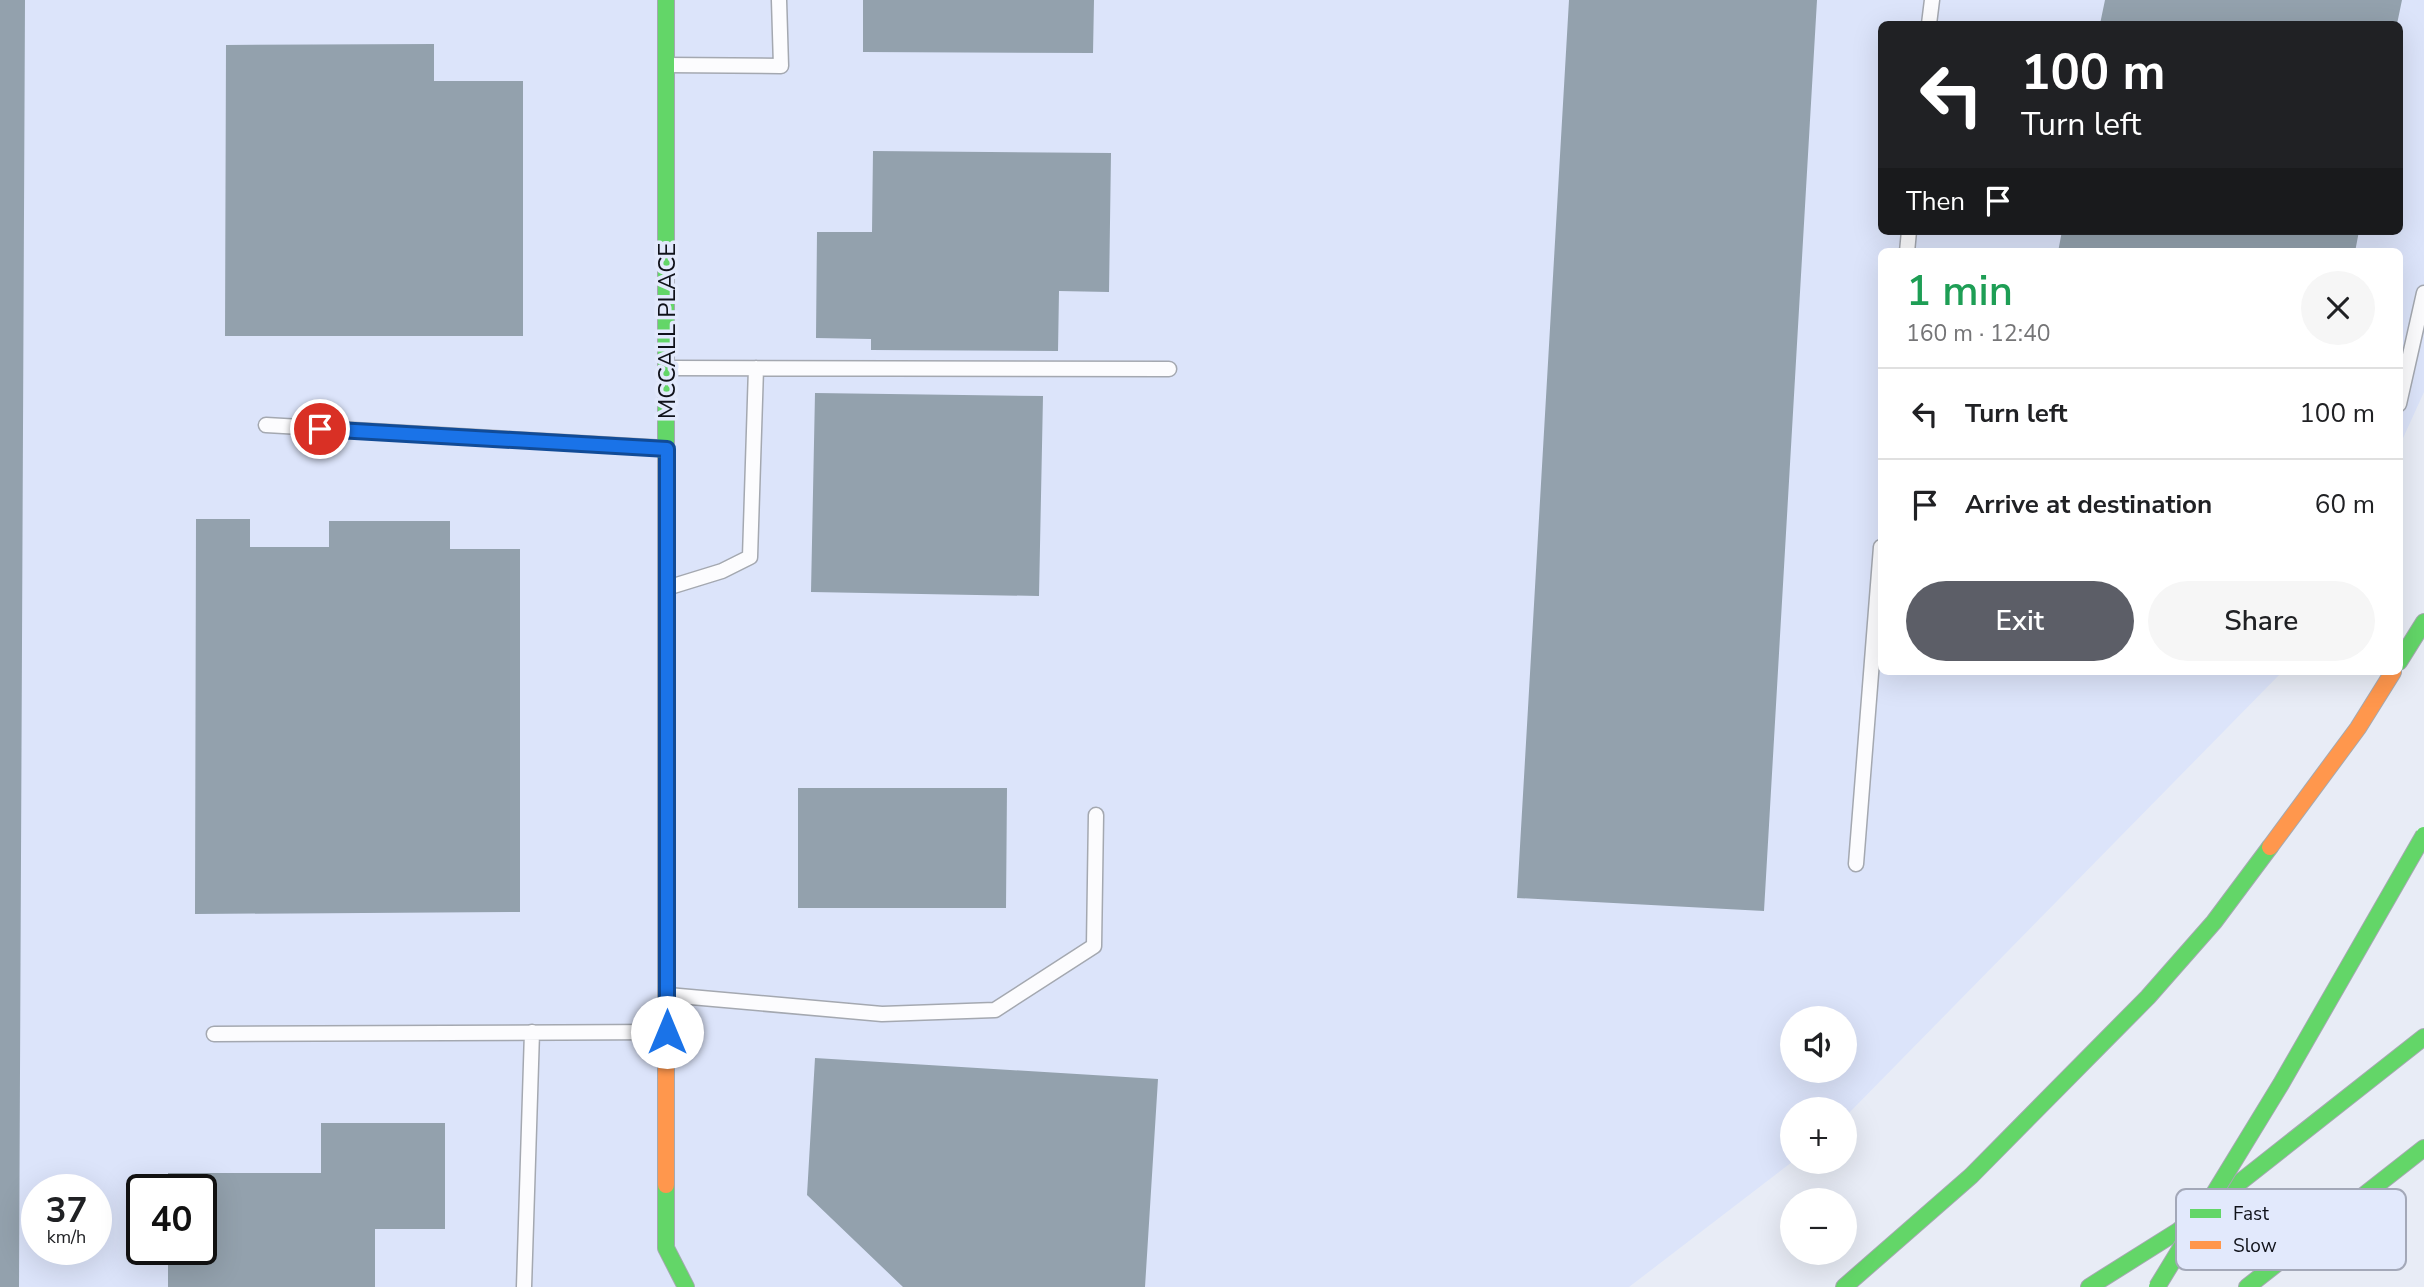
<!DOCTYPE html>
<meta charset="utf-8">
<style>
:root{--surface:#fff;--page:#f6f6f6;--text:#202124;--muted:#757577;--line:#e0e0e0;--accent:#5c5e67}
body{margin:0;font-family:"Nunito Sans",sans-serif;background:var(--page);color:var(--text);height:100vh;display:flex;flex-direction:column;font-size:26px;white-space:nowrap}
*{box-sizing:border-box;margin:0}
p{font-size:23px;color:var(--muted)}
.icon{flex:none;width:38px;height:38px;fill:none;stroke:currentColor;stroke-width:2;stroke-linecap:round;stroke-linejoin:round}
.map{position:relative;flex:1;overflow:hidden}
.side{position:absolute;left:1878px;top:248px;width:525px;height:427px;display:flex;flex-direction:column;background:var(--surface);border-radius:10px;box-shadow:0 7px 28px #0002}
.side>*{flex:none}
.guide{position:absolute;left:1878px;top:21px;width:525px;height:214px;border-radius:10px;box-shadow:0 7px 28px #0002;background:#202124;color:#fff;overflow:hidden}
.fabs{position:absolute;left:1780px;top:1006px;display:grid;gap:14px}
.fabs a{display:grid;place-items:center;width:77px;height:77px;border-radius:50%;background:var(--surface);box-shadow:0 7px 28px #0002;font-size:35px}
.speed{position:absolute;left:21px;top:1174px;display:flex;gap:14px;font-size:35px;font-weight:700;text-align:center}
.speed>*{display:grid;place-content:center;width:91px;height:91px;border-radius:50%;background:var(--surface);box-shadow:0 7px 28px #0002;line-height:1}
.speed small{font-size:18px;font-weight:400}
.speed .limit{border:4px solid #111;border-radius:10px;background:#fff;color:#111}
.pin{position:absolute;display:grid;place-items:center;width:60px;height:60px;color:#fff;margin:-30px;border:4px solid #fff;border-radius:50%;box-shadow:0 2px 7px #0007}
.me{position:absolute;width:77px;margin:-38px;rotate:0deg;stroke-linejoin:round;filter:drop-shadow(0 0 5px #0008)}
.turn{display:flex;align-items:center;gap:24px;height:147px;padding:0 28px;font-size:32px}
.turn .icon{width:91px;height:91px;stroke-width:2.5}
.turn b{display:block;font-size:49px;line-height:60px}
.then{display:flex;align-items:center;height:66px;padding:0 28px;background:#0003;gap:14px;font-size:26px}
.round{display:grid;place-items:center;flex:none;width:74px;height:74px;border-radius:37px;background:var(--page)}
.overview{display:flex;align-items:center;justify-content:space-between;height:119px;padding:0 28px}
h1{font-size:42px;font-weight:600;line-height:52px;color:#1e9e55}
.cta{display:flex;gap:14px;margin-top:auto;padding:14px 28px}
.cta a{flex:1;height:80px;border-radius:42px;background:var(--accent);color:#fff;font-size:28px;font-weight:600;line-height:80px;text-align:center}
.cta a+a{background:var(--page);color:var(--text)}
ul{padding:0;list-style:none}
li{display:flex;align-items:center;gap:21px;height:91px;padding:0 28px;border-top:2px solid var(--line)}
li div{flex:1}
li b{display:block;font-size:26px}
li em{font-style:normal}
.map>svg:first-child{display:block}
.built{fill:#dce4fa;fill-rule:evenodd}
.building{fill:#93a1ad}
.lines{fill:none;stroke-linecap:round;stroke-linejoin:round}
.lane-casing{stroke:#a4a8b0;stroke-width:17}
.fast-casing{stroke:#a4a8b0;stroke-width:18}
.slow-casing{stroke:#a4a8b0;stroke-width:18}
.lane{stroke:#fcfcfe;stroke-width:14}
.fast{stroke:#63d668;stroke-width:16}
.slow{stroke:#ff974d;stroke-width:16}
.fast-bridge-casing{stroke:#a4a8b0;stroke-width:18;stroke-linecap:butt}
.fast-bridge{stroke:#63d668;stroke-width:16}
.route-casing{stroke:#114b97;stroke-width:18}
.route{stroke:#1a73e8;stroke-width:12}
.labels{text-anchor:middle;stroke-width:7;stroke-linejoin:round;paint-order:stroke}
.street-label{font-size:24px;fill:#10121a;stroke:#e2e9fc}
.key{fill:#e2e9fc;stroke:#a3a8b8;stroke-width:2}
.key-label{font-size:19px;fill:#10121a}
</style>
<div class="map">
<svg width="2424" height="1287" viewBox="0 0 2424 1287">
<rect width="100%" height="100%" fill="#e8ecf6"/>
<!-- built -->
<path class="built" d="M0,0H2424V392L2399,447V252H1881V672H2282L1845,1117L1844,1110H1792V1162L1629,1287H0ZM1881,24H2399V231H1881ZM1792,1018H1844V1071H1792ZM37,1190H96V1250H37ZM142,1190H201V1250H142Z"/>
<!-- building -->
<path class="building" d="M0,0H25L19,1287H0Z
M863,0H1094L1093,53L863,52Z
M1569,0H1817L1764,911L1517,898Z
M2105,0H2402L2397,24H2100Z
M434,44V81H523V336H225L226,45Z
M873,151L1111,153L1109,292L1059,291L1058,351L871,350V339L816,338L817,232H872Z
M2062,231H2359L2355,252H2058Z
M815,393L1043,396L1039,596L811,592Z
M196,519H250V547H329V521H450V549H520V912L195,914Z
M798,788H1007L1006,908H798Z
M815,1058L1158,1079L1145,1287H903L807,1195Z
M321,1123H445V1229H375V1287H168V1250H201V1190H168V1173H321Z"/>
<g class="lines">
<defs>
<path id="lane" d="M1929,24L1932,0
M666,65L781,66L779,0
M1907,252L1909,231
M668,368L1169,369
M2399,404L2424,293
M266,425L665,448
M670,587L722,571L750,557L756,368
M1856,864L1881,547
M668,995L882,1014L995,1010L1094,946L1096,815
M214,1034L665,1032
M524,1287L532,1032"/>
<path id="fast" d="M666,0V825
M2399,662L2424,622
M666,1185V1248L686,1287
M1844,1287L1971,1176L2148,997L2214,922L2270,847
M2089,1287L2178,1231L2424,1037
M2247,1287L2424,1148"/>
<path id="slow" d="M666,825V1185
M2270,847L2358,728L2393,672"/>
</defs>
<!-- lane casing -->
<use href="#lane" class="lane-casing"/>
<!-- fast casing -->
<use href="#fast" class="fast-casing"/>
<!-- slow casing -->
<use href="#slow" class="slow-casing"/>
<!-- lane -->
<use href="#lane" class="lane"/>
<!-- fast -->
<use href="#fast" class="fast"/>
<!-- slow -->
<use href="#slow" class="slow"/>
<defs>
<path id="fast-bridge" d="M2157,1287L2281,1084L2424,835"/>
</defs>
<!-- fast-bridge casing -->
<use href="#fast-bridge" class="fast-bridge-casing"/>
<!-- fast-bridge -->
<use href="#fast-bridge" class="fast-bridge"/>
</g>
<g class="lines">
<defs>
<path id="route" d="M320,429L667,449V1032"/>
</defs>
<!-- route casing -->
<use href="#route" class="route-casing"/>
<!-- route -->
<use href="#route" class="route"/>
</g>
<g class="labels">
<!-- street labels -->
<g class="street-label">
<text transform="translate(667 331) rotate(-90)" y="8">MCCALL PLACE</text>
</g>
</g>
<!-- legend -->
<rect x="2176" y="1189" width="230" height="81" rx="10" class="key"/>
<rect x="2190" y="1209" width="31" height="9" fill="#63d668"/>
<rect x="2190" y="1241" width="31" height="8" fill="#ff974d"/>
<g class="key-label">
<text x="2233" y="1220">Fast</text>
<text x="2233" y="1252">Slow</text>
</g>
</svg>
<div class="fabs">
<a><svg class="icon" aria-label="sound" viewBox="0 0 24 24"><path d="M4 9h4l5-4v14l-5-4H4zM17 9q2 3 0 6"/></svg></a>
<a>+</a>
<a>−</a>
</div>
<div class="speed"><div>37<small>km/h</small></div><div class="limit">40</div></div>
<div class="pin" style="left:320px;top:429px;background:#d93025"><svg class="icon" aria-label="arrive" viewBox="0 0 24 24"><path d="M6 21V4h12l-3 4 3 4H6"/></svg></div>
<svg class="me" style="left:667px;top:1032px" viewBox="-20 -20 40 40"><circle r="19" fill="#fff"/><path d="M0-13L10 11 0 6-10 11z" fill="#1a73e8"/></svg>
<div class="guide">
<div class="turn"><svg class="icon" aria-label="left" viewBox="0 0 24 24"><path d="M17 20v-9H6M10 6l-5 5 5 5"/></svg><div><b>100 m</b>Turn left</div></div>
<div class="then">Then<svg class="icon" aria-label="arrive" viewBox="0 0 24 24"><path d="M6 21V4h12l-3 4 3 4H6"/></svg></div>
</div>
<section class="side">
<div class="overview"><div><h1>1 min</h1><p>160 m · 12:40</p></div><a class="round"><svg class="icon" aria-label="close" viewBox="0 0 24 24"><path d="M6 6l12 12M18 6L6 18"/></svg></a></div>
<ul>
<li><svg class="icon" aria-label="left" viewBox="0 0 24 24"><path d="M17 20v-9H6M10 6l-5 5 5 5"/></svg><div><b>Turn left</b></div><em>100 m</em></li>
<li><svg class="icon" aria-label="arrive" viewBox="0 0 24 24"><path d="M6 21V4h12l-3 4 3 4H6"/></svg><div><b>Arrive at destination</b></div><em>60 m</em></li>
</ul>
<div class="cta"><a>Exit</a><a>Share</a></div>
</section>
</div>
